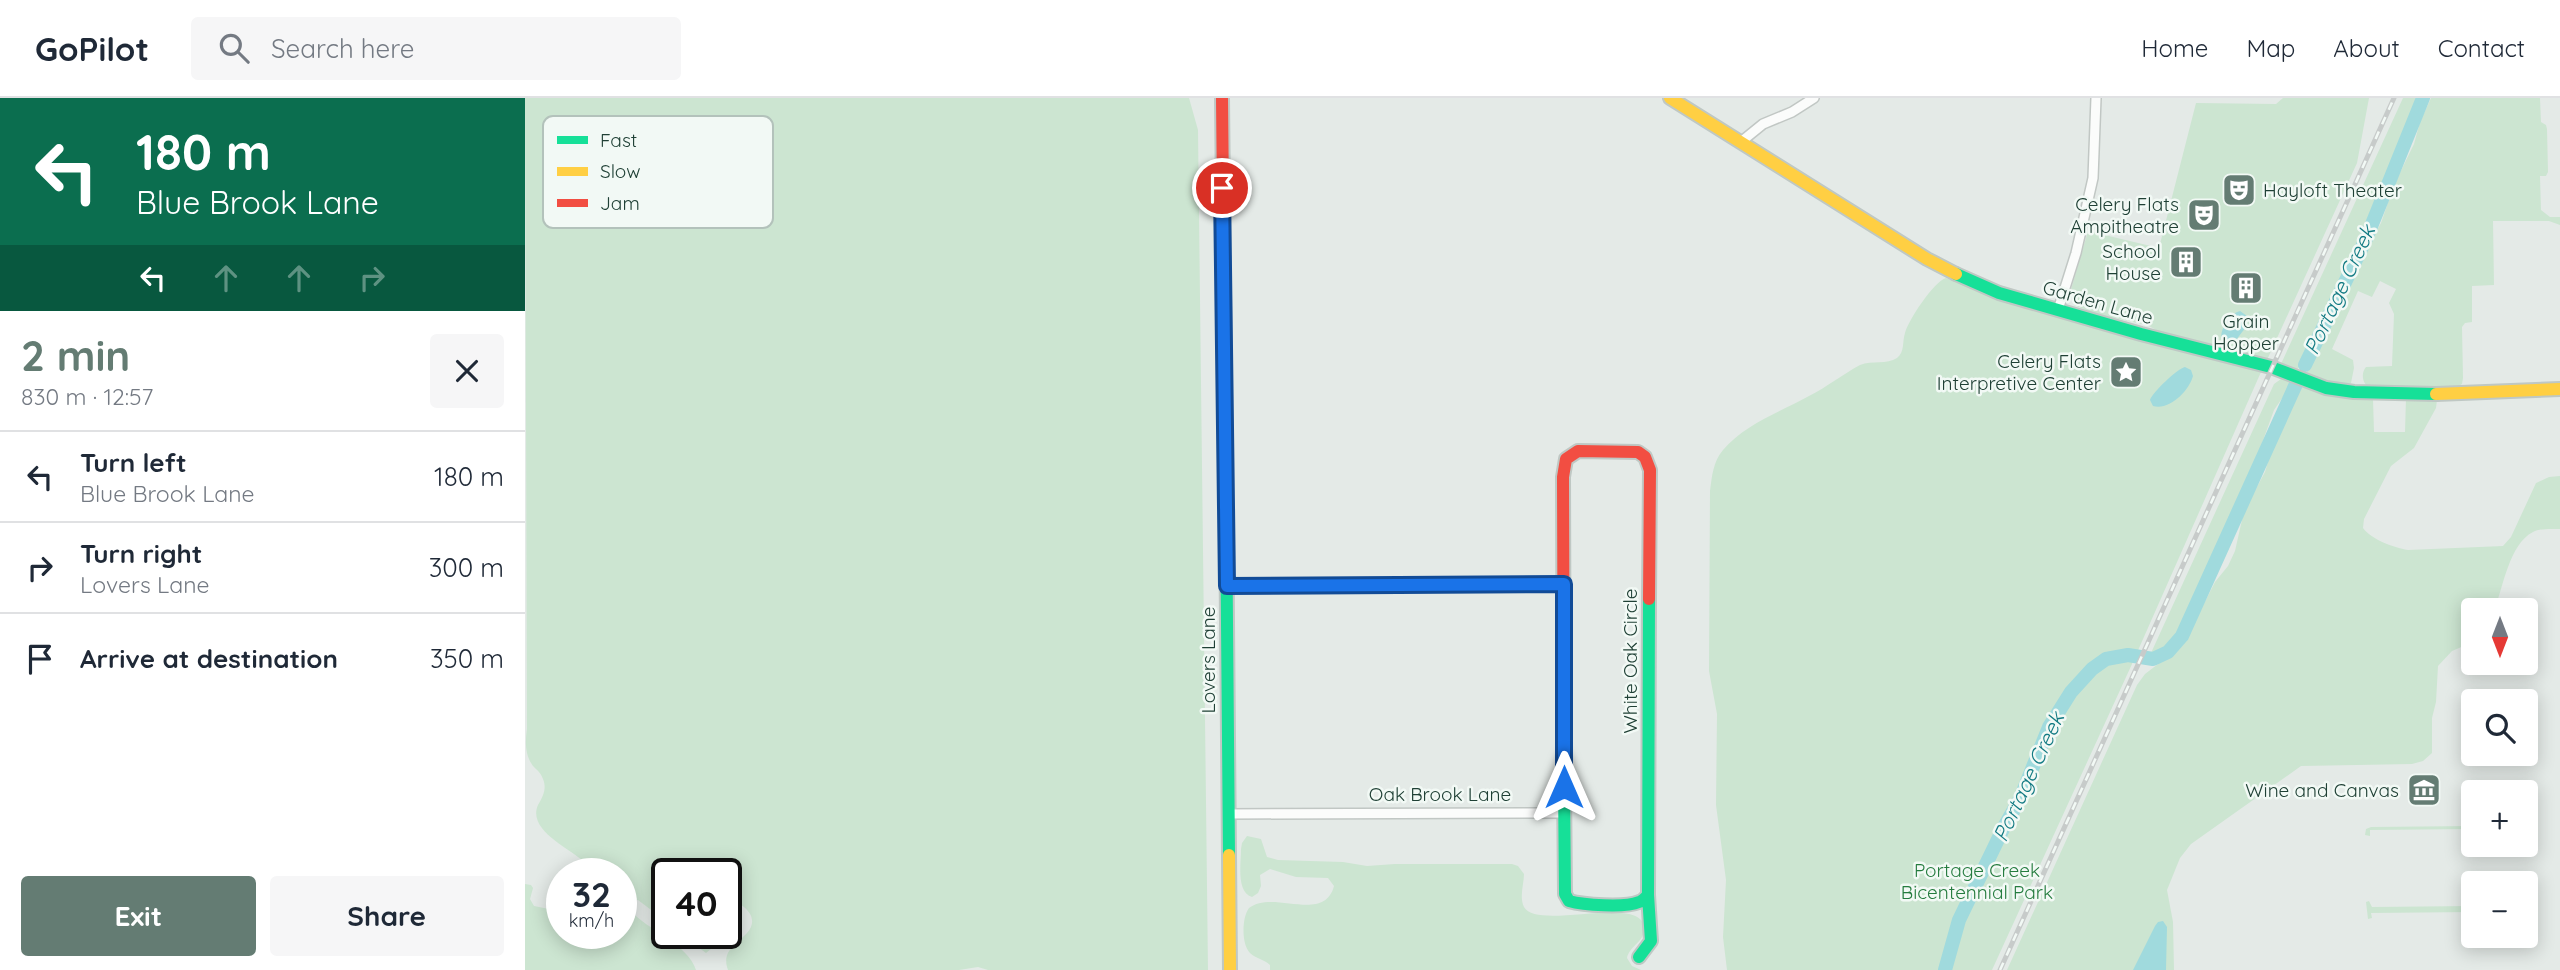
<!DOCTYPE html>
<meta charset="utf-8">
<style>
:root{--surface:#fff;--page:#f6f6f7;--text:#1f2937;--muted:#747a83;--line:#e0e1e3;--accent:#647c73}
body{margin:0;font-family:Quicksand,sans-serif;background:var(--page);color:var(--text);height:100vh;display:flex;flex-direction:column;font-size:26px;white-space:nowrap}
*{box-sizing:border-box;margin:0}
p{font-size:23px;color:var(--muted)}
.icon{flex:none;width:38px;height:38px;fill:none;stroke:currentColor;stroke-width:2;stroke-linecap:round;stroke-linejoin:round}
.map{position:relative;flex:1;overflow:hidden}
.panel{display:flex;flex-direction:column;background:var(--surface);width:525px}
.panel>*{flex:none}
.top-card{background:#0b6e4f;color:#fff;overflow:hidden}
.needle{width:46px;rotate:180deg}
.fabs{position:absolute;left:1936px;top:500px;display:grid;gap:14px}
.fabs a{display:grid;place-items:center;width:77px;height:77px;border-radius:7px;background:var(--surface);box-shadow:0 4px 18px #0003;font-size:35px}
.speed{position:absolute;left:21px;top:760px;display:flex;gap:14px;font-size:35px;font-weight:700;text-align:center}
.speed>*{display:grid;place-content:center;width:91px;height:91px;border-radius:50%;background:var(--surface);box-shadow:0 4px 18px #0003;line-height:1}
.speed small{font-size:18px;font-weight:400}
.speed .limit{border:4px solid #111;border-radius:10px;background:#fff;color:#111}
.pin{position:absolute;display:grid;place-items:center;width:60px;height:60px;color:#fff;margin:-30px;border:4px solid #fff;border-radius:50%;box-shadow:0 2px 7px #0007}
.me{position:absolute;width:77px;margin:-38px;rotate:0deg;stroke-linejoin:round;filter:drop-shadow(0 0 5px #0008)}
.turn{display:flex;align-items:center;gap:24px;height:147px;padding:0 21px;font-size:32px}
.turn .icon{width:91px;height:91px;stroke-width:2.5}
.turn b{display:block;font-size:49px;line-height:60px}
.lanes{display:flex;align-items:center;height:66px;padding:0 21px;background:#0003;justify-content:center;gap:35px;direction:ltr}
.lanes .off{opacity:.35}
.round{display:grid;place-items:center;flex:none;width:74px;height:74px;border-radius:7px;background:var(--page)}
.head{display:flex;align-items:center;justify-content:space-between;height:119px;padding:0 21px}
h1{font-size:42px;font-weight:700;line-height:52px;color:var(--accent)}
.action{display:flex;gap:14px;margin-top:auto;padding:14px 21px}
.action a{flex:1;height:80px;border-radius:7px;background:var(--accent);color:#fff;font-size:28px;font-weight:700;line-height:80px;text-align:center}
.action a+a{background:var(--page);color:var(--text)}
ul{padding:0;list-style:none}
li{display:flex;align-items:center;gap:21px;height:91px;padding:0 21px;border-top:2px solid var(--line)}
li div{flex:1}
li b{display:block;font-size:26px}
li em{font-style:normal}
header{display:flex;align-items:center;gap:42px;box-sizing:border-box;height:98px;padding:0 35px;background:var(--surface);border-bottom:2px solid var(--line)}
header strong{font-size:33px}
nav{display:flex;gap:38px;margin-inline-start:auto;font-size:24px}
.search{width:490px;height:63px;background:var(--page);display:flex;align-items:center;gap:18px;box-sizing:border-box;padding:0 24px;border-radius:7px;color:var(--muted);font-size:26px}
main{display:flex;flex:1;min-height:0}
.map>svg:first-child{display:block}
.green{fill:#cce5d1}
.water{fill:#a0dadd}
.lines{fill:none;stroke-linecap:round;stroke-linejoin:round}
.river{stroke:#a0dadd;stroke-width:14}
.street-casing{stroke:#c1c7c4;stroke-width:12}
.fast-casing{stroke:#bfc8c4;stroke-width:16}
.slow-casing{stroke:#bfc8c4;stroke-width:16}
.jam-casing{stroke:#bfc8c4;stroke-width:16}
.street{stroke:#fbfcfb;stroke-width:9}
.fast{stroke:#16e098;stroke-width:12}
.slow{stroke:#ffcf43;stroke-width:12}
.jam{stroke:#f24e42;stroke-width:12}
.rail-casing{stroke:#c7cbca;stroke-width:5}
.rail{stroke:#f2f9f5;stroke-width:2.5;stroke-dasharray:8;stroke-linecap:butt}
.route-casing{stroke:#114b97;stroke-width:18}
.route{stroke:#1a73e8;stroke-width:12}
.labels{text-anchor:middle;stroke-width:5;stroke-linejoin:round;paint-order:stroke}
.poi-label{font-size:19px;fill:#1f4035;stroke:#f2f9f5;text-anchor:end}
.street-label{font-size:19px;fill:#1f4035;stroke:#f2f9f5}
.park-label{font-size:19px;fill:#257c3f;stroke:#f2f9f5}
.water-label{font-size:21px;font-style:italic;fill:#127a83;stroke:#f2f9f5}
.key{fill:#f2f9f5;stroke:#b3c2bb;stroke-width:2}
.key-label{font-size:19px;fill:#1f4035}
</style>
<header>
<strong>GoPilot</strong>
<div class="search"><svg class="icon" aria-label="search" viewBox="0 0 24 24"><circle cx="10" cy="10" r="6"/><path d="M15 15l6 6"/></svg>Search here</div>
<nav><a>Home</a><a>Map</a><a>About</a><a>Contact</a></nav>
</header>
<main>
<section class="panel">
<div class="top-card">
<div class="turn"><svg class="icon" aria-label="left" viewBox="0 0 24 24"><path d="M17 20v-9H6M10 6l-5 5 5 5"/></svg><div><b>180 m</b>Blue Brook Lane</div></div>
<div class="lanes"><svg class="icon" aria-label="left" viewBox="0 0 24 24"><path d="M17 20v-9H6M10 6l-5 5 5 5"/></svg><svg class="icon off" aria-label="ahead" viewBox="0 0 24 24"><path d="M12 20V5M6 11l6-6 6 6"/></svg><svg class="icon off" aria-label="ahead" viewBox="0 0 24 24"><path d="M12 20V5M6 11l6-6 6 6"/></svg><svg class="icon off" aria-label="right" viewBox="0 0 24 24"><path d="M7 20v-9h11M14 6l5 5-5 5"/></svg></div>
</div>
<div class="head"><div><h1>2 min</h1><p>830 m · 12:57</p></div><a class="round"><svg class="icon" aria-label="close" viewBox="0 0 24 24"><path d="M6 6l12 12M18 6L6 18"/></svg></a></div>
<ul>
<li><svg class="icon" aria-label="left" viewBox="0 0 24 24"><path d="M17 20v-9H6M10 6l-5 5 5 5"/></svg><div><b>Turn left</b><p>Blue Brook Lane</p></div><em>180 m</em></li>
<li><svg class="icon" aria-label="right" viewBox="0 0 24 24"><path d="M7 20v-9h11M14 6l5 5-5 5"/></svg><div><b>Turn right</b><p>Lovers Lane</p></div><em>300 m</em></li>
<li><svg class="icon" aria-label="arrive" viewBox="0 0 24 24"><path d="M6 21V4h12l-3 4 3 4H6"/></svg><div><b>Arrive at destination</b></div><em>350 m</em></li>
</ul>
<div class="action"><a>Exit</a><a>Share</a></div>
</section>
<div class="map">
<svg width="2035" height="872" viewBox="0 0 2035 872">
<rect width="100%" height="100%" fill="#e4eae7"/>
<!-- green -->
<path class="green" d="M0,0H664L673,32L683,872H463L453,869L434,872H203C196,853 211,847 222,835C237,818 216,804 201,800V775H142V824L113,802L105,804V812C122,832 163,846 171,872H0V786L6,787L8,790L5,801L9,808L29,812L37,808V835H96V775H49L59,773L58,763C44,750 2,732 13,707C18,698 22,691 18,681C16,675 12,672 8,668C0,657 0,644 2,631Z
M1758,0H1844L1832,65L1742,262L1633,233L1622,227L1571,216L1549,207L1545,195L1563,133L1634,150L1671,5L1751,6Z
M1878,0H1894L1846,119L1772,273L1756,266Z
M1906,0H2015L2016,24L2021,27L2022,31L2023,74L2021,78H2015L2016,112L2025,119H2035V127L2024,123H1968L1969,187L1947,188V224L1940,225L1937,229L1938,280L1937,286L1932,289H1843C1837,284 1836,275 1841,269L1867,268L1869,216L1864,205L1871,191L1855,183L1847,199L1833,193L1807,251L1828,262L1829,270L1826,285C1813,292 1793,281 1780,277L1804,228L1819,208L1828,174L1856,125L1869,87L1889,46L1895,24Z
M1421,180L1490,207L1606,241L1736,274L1607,566L1467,872H1202L1198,839L1201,782L1191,707L1192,616L1184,573L1185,393C1187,378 1188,364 1198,352C1220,326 1255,314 1284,298C1302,289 1318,276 1335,267C1347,262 1362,267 1372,260C1380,254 1377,244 1380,235C1383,223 1409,183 1421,180Z
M1756,281L1769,283L1749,312L1724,381L1658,527L1644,548L1628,557L1626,555L1749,286Z
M1774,286L1813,298L1848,301L1849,334H1880L1881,300L1912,302L1911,310L1889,350L1866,368L1839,421L1838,430C1847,442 1868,449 1883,452L1978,448L1986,439L2011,385L2024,379L2035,378V431C2027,431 2015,430 2008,434C1984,446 1978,490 1969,513H1948V544L1927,553L1913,568L1911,604L1907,620V655L1898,663L1887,666L1776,668L1666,746L1655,760L1642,792L1648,824L1649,872H1482L1612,587L1620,576L1658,547L1690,484L1703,468L1710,453L1719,413L1740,374L1754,326Z
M1948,728V731L1845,732V738L1840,737L1841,731L1846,729Z
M722,738L736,741L742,759L753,762L818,764L842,768L870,766H987L993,768L999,776C999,786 994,799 999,809C1013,834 1123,793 1119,833C1118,844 1104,849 1102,860L1107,868L1116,872H745V867C739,861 731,861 725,855C716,846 717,819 724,810C748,791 799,826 809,788L803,780L771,779L745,771L735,777L736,788L733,795L727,799C711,794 716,766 716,751L717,745Z
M1844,803L1847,809L1948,808V814L1846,815L1847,820L1843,821L1841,804Z
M154,835H182L187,846V850L181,855Z"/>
<!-- water -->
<path class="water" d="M1715,213L1722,218L1721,229L1711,242L1701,243L1696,239C1697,228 1704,216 1715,213Z
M1660,269L1666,272L1668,278C1664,293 1644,313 1628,308L1625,302C1628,294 1653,270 1660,269Z
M1638,823L1642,829L1641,872H1608L1630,828L1633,824Z"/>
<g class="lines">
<!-- river -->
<path class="river" d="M1780,267L1841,141L1898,0
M1420,872L1434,822L1479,729L1495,701L1524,629L1546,594L1567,571L1581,561L1603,557L1628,561L1643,554L1657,538L1771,286"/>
<defs>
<path id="street" d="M1217,43L1238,26L1267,14L1289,0
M1533,212L1551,155L1568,80L1571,0
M702,488L1039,486
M703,716L1039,715"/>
<path id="fast" d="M1431,176L1474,195L1616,236L1746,269L1801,290L1829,294L1911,296
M700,293L704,757
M1039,685L1040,796L1044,803C1058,807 1100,810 1114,804C1118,803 1120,800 1123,797
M1114,859L1126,843L1123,797L1124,501"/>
<path id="slow" d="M1145,0L1402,161L1431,176
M1911,296L2035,291
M704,757L705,872"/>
<path id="jam" d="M697,0L700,293
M1039,685L1038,379L1041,361L1053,353L1113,354L1120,359L1125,372L1124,501"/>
</defs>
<!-- street casing -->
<use href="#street" class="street-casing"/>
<!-- fast casing -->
<use href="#fast" class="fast-casing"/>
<!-- slow casing -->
<use href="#slow" class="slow-casing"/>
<!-- jam casing -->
<use href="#jam" class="jam-casing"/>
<!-- street -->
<use href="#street" class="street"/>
<!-- fast -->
<use href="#fast" class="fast"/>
<!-- slow -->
<use href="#slow" class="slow"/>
<!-- jam -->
<use href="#jam" class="jam"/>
<defs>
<path id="rail" d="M1475,872L1869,0"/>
</defs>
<!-- rail casing -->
<use href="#rail" class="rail-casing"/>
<!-- rail -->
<use href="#rail" class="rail"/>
</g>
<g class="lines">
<defs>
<path id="route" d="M697,90L702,488L1039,486V689"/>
</defs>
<!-- route casing -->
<use href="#route" class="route-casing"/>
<!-- route -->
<use href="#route" class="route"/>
</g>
<!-- icons -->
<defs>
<symbol id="theatre-square" viewBox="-11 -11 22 22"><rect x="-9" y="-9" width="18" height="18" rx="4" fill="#647c73" stroke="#f2f9f5"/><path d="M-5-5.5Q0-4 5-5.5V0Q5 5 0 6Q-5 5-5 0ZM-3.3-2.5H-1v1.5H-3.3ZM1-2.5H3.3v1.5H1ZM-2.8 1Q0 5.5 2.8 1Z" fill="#fff"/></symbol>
<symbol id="building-square" viewBox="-11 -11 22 22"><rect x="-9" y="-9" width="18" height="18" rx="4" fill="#647c73" stroke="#f2f9f5"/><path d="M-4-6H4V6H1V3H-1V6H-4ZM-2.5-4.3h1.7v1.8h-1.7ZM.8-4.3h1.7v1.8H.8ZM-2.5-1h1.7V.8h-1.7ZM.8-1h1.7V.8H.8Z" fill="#fff"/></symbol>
<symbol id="sight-square" viewBox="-11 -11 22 22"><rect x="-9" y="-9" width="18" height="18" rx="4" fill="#647c73" stroke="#f2f9f5"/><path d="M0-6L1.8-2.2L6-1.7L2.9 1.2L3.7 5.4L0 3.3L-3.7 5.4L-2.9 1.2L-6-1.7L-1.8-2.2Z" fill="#fff"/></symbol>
<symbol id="museum-square" viewBox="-11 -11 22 22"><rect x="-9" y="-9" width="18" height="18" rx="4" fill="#647c73" stroke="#f2f9f5"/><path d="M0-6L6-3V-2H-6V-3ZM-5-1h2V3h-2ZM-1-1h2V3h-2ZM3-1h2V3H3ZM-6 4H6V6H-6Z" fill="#fff"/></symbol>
</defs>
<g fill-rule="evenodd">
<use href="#theatre-square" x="1695" y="73" width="38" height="38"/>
<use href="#theatre-square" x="1660" y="98" width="38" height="38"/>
<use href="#building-square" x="1642" y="145" width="38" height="38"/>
<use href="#building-square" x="1702" y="171" width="38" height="38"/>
<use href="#sight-square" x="1582" y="255" width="38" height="38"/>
<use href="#museum-square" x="1880" y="673" width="38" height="38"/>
</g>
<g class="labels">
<!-- poi labels -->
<g class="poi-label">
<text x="1738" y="99" text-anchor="start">Hayloft Theater</text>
<text x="1654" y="113">Celery Flats<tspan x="1654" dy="22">Ampitheatre</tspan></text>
<text x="1636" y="160">School<tspan x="1636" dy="22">House</tspan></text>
<text x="1721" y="230" text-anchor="middle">Grain<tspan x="1721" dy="22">Hopper</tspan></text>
<text x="1576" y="270">Celery Flats<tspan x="1576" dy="22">Interpretive Center</tspan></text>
<text x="1874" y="699">Wine and Canvas</text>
</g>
<!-- street labels -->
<g class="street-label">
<text transform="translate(1573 204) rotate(16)" y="7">Garden Lane</text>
<text transform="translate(683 562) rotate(-90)" y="7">Lovers Lane</text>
<text transform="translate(1105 563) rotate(-90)" y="7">White Oak Circle</text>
<text x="915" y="703">Oak Brook Lane</text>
</g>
<!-- park labels -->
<g class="park-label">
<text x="1452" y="779">Portage Creek<tspan x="1452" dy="22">Bicentennial Park</tspan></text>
</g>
<!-- water labels -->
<g class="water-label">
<text transform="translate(1815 192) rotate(-65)" y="7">Portage Creek</text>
<text transform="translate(1504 679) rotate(-65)" y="7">Portage Creek</text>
</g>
</g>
<!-- legend -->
<rect x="18" y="18" width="230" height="112" rx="10" class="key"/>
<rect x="32" y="38" width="31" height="8" fill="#16e098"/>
<rect x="32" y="69" width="31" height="9" fill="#ffcf43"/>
<rect x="32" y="101" width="31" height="8" fill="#f24e42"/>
<g class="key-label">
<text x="75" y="49">Fast</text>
<text x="75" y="80">Slow</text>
<text x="75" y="112">Jam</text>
</g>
</svg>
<div class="fabs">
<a><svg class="needle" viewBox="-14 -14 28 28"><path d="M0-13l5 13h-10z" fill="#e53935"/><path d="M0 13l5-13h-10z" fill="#747a83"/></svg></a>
<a><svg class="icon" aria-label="search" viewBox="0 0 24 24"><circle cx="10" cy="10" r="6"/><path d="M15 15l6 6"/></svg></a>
<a>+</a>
<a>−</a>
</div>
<div class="speed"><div>32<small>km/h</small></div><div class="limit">40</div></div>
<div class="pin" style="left:697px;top:90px;background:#d93025"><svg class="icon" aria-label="arrive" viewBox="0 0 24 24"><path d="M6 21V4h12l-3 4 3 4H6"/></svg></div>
<svg class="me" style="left:1039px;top:689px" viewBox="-20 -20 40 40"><path d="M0-17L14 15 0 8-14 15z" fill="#1a73e8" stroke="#fff" stroke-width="4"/></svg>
</div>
</main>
